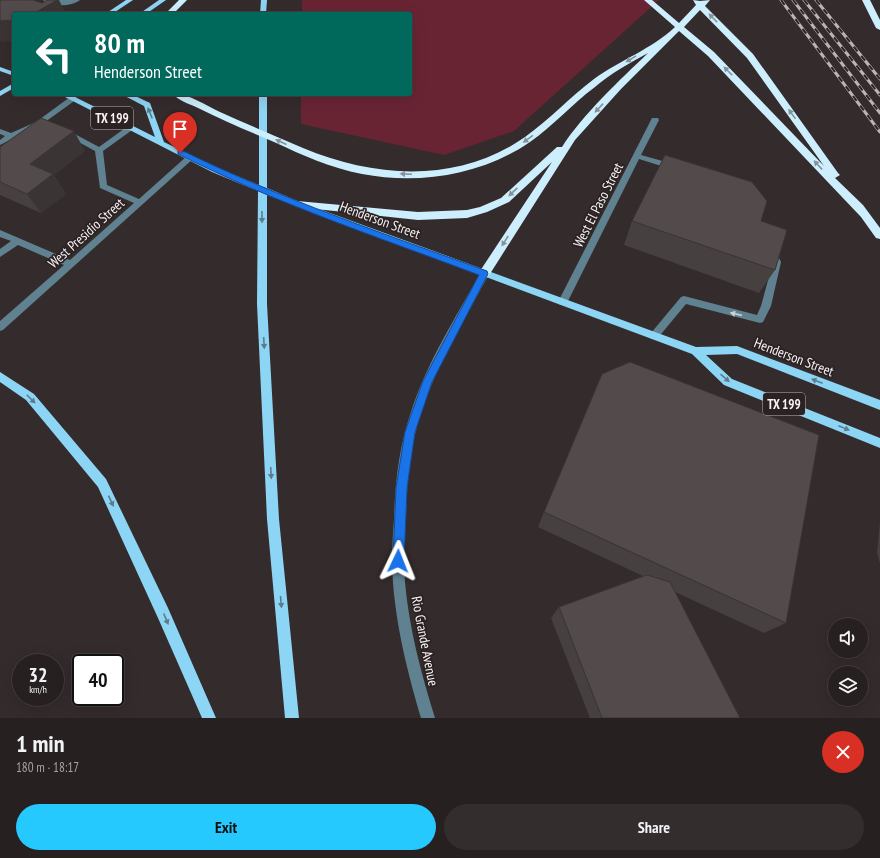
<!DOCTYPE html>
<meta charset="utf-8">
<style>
:root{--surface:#272021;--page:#332d2e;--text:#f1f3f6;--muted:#a4a3a5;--line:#433e3f;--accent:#26c9fe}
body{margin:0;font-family:"PT Sans Narrow",sans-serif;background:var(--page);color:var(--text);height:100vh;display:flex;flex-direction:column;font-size:15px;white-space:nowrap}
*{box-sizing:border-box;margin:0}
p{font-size:13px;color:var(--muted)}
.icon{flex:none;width:22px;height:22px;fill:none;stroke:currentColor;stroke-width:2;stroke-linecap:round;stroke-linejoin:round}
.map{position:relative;height:718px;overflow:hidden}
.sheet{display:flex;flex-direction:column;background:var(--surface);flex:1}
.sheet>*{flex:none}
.top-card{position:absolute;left:12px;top:12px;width:400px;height:84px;border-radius:4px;box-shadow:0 4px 16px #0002,0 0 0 1px var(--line);background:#00695c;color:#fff;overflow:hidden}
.fabs{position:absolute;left:828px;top:618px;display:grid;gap:8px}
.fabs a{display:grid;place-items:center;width:40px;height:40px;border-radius:50%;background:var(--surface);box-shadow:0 4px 16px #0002,0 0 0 1px var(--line);font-size:20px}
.speed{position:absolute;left:12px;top:654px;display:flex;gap:8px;font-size:20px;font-weight:700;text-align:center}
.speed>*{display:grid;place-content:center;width:52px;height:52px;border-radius:50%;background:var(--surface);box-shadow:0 4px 16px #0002,0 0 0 1px var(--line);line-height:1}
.speed small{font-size:10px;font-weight:400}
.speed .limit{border:2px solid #111;border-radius:6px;background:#fff;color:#111}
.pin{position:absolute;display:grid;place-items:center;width:34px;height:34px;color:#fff;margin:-41px -17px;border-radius:50% 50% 50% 0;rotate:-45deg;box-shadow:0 0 4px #0007}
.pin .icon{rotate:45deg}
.me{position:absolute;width:44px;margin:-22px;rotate:2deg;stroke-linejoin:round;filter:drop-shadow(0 0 3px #0008)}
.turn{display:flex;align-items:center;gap:14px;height:84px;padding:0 16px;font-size:18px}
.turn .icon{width:52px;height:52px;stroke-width:2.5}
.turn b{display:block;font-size:28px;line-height:34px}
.round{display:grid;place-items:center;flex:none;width:42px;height:42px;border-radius:21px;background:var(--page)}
.head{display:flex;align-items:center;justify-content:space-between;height:68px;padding:0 16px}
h1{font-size:24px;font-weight:700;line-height:30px}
.action{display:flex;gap:8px;margin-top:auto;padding:8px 16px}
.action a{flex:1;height:46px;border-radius:24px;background:var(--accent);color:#111;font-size:16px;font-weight:700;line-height:46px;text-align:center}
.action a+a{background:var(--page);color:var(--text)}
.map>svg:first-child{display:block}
.green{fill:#692434}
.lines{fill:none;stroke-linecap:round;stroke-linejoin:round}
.minor{fill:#5f8190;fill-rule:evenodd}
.major{fill:#8dd5f4;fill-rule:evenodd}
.highway{fill:#cdeefd;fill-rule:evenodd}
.rail-casing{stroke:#bcb5b6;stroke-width:3}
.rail{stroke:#2a2223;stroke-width:2;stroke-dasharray:6;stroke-linecap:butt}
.wall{fill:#474040}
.shaded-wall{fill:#3a3434}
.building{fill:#534a4b;stroke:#3a3434}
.oneway{fill:#84929b}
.oneway2{fill:#5c7c8c}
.oneway3{fill:#cbd1d6}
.route{fill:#1a73e8;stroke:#114b97}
.labels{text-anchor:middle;stroke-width:3.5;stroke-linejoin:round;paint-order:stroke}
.shield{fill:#2a2223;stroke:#bbb4b5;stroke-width:1}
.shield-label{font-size:13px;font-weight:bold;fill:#f9f3f4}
.street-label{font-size:14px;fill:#f9f3f4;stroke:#2a2223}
</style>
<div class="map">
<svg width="880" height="718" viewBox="0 0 880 718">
<rect width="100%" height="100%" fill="#342b2c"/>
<!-- green -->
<path class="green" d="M302,0H659L514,131L444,155L301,124V94H410V14H302Z"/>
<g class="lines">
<!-- minor -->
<path class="minor" d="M43,0H80C71,7 52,7 43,0Z
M70,97H76L77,99L45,122L52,124V128H49L40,125L0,145V140L5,136L0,134V129L11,133L36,122Z
M652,118H658L659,120L641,155L677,165L678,167L674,170L639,159L566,305H560L558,302Z
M128,126H131L135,128L103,151L107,185L139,199L187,156H193L194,158L3,330L0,331V321L64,265L18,245L0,257V249L11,241L0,237V230L70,260L134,203L100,188L95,151L64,134L65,132H71L99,147Z
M775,255L778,256L781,262L771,306L763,322L760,323L686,304L657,339H651L649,336L651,333L681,297L684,296L757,315L761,306L773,262L771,258Z
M484,271L489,274C465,319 438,362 422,410C410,445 407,481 406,518C405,539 403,560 405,582C409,628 421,673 435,718H421C406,667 393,615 392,561C392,547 393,533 394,519C395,482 399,447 411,412C427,362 456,317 481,272Z"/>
<!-- major -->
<path class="major" d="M126,0H133L112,14H105Z
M159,0H166L146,14H139Z
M261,0H267L266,14H260Z
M0,67L14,72V76L0,71Z
M14,83V88L0,96V91Z
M59,94H69L155,137L144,106L121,94H131L150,103L164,142L218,168L259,185V94H267V188L300,202L696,347L737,346L880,400V410L737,354L706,355L732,379L880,438V448L724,385L692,354L267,195V304L279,519L299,718H285L267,519L257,304L258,191L212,172Z
M0,372L34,394L106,479L168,608L216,718H202L158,618L98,487L26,400L0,382Z"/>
<!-- highway -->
<path class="highway" d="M179,0H187L173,14H165Z
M644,0H652L679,23L696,5L693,0L700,1L710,0L705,6L753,54L838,173L840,175L835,178L863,205L880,228V239L876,238L861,217L708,56L679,31L621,89L575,140L488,277L484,278L480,277L479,274L480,271L552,162L509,202L487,212L467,218L418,220L297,207L292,204L297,201L418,212L467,210L480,207L501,198L557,147H562C583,114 620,80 648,53C630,63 611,73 595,87C572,104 553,126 530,142C482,175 419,185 362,174C331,168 302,155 274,142C248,131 222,120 196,107C189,104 178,100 173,94C190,94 205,105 220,112C247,124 275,136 303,148C375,178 458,184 525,137C549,120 570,97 594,79C620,60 652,49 675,27ZM700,10L747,58L824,166L714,52L684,27Z
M862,0H870L880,20V30L876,28Z"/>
<defs>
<path id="rail" d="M781,0L880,132
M793,0L880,113
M804,0L880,95
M816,0L880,79"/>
</defs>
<!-- rail casing -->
<use href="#rail" class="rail-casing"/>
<!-- rail -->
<use href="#rail" class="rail"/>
</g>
<!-- wall -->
<path class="wall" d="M0,147L85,151L54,175L66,194L41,213L0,195Z
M632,221H761L775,270L759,293L624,245Z
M544,512L786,623L764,633L675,592L740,718H590L551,618L559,607L643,576L538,527Z
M880,522V563L877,553Z"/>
<!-- shaded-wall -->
<path class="shaded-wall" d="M57,0H59L66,14H33Z
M14,20V41L2,42L0,40V21Z
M74,131L85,151L54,175L66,194L41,213L27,194L30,164Z"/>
<!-- building -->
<path class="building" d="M0,0H33L42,3L47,0H57L33,14H14V20L0,21Z
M41,118L74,131L30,164L53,174L27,194L0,182V147Z
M665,155L752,182L767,201L761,221L787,230L775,270L632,221Z
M630,362L819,435L786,623L544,512L602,374Z
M647,575L670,582L740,718H602L559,607Z"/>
<!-- one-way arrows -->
<defs><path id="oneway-solid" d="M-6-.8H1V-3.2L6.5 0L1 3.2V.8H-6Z"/></defs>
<g class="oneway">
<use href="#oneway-solid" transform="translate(713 18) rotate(-134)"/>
<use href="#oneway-solid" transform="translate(631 59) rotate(149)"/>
<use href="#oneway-solid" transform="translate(728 71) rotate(-135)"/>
<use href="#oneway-solid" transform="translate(599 108) rotate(133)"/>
<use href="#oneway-solid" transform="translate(792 114) rotate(-126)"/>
<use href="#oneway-solid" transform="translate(528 139) rotate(144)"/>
<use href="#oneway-solid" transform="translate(281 142) rotate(-156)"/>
<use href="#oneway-solid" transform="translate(818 165) rotate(-133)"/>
<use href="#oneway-solid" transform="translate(406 174) rotate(-178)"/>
<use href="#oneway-solid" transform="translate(513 192) rotate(137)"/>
<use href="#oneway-solid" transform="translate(505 241) rotate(123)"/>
</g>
<g class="oneway2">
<use href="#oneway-solid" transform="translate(150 113) rotate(-112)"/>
<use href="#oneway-solid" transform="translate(262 217) rotate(90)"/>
<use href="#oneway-solid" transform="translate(264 343) rotate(87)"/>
<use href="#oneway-solid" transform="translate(725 378) rotate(41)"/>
<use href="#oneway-solid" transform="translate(817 381) rotate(-159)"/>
<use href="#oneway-solid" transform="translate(31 399) rotate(45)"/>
<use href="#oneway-solid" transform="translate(844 428) rotate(22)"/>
<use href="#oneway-solid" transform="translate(271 473) rotate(87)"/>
<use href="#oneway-solid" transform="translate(111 501) rotate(65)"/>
<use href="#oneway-solid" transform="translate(281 602) rotate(85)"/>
<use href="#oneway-solid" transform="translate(166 619) rotate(67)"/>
</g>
<use class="oneway3" href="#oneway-solid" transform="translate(736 314) rotate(-167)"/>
<!-- route -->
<path class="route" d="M178,151H183C281,199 385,234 487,271L488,274L432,382L415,432L407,488L404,561L402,565L398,567L395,565L393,561L396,488L405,432L423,381L479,275C378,237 275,203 178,154Z"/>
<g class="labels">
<!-- shield labels -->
<g class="shield">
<rect x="91" y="107" width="42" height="22" rx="3"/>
<rect x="763" y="393" width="42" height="22" rx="3"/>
</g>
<g class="shield-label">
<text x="112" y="123">TX 199</text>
<text x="784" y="409">TX 199</text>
</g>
<!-- street labels -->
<g class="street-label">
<text transform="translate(598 205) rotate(-63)" y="5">West El Paso Street</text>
<text transform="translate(380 220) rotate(20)" y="5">Henderson Street</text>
<text transform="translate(86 233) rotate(-42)" y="5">West Presidio Street</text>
<text transform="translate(794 357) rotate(21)" y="5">Henderson Street</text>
<text transform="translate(425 641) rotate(79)" y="5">Rio Grande Avenue</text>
</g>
</g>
</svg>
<div class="fabs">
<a><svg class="icon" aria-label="sound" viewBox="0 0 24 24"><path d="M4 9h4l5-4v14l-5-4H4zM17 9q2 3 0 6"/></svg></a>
<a><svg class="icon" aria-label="layers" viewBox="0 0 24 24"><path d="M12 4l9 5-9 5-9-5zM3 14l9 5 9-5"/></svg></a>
</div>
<div class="speed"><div>32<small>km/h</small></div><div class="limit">40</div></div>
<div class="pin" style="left:180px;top:153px;background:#d93025"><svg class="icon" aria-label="arrive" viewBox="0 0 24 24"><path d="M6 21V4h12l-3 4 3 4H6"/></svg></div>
<svg class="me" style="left:398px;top:561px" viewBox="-20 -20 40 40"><path d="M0-17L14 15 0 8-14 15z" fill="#1a73e8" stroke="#fff" stroke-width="4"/></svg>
<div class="top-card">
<div class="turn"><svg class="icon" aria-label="left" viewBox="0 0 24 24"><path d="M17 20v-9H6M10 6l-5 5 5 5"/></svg><div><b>80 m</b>Henderson Street</div></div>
</div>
</div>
<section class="sheet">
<div class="head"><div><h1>1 min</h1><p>180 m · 18:17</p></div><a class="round" style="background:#d93025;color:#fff"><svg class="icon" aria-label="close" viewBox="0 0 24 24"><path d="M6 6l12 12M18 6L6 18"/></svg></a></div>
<div class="action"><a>Exit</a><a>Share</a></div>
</section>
